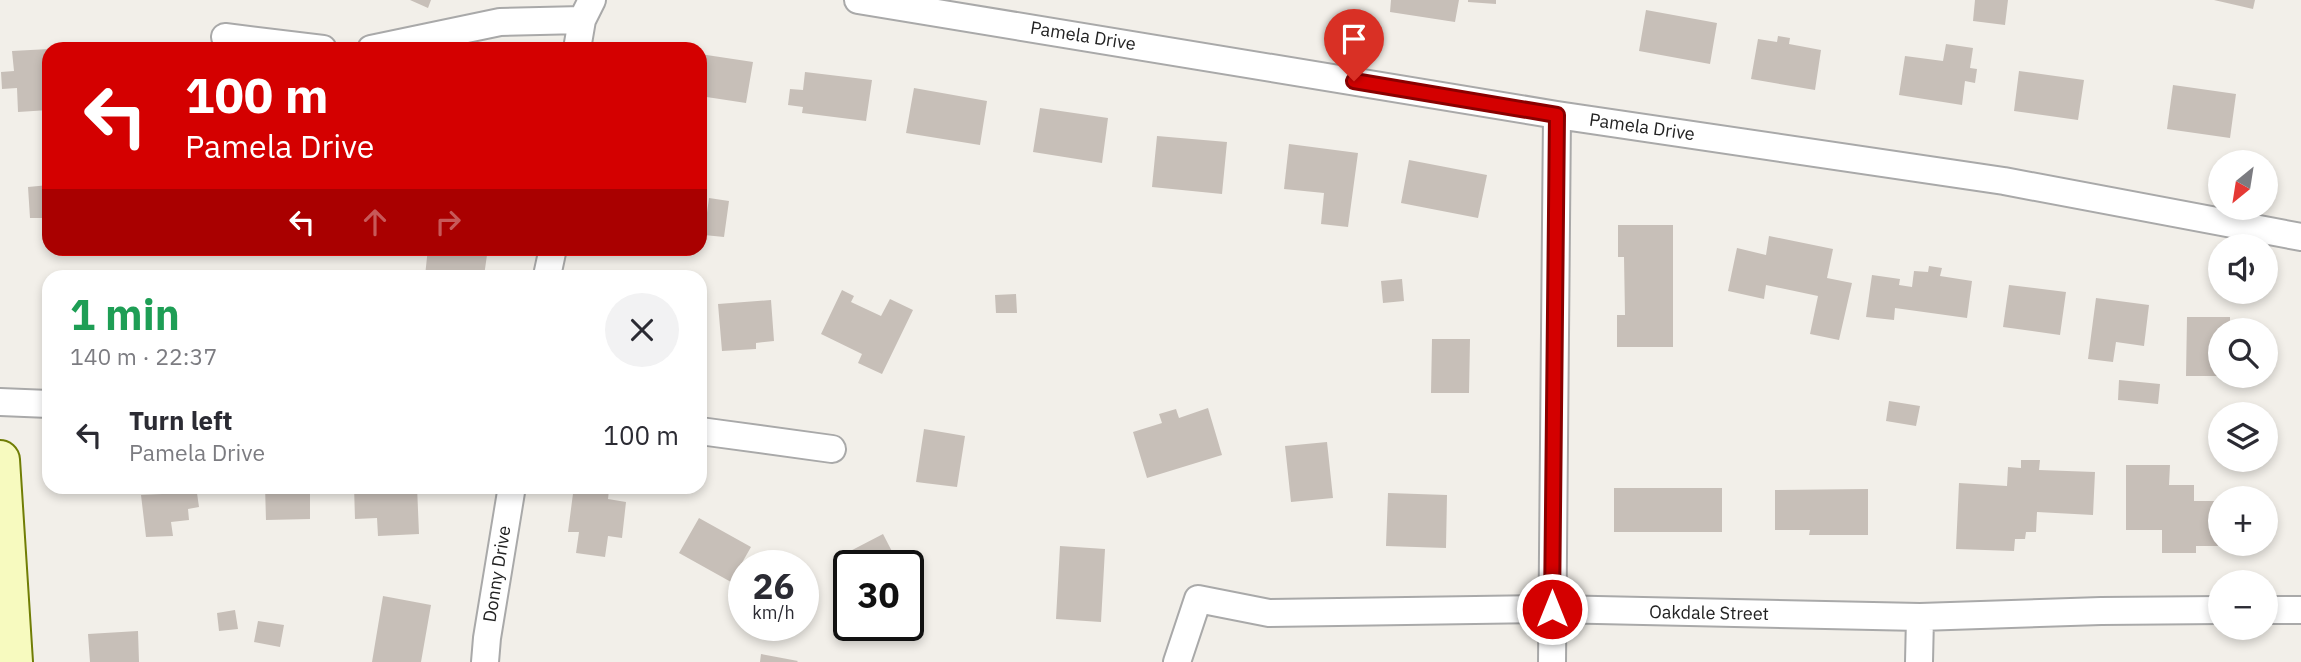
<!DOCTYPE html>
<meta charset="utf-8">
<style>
:root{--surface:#fff;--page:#f2f2f3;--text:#2b2b33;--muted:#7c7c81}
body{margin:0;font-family:"IBM Plex Sans",sans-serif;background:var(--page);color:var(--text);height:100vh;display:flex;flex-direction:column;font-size:26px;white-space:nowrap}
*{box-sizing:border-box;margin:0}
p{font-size:23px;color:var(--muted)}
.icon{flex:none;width:38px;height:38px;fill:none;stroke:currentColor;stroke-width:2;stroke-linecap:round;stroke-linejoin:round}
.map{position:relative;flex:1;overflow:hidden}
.drawer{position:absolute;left:42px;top:270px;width:665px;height:224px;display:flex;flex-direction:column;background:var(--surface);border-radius:21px;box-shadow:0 4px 10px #0003}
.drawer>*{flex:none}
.top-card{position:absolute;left:42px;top:42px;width:665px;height:214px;border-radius:21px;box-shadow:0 4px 10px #0003;background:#d40000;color:#fff;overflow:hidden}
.needle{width:46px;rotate:210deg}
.buttons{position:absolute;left:2208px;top:150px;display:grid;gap:14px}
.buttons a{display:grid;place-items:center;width:70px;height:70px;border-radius:50%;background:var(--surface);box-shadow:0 4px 10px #0003;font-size:35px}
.speed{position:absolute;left:728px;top:550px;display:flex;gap:14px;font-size:35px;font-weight:700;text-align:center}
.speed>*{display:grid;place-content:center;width:91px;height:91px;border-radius:50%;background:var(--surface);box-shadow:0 4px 10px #0003;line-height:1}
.speed small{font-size:18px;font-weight:400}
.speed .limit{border:4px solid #111;border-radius:10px;background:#fff;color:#111}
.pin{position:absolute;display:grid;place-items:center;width:60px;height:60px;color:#fff;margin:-72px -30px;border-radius:50% 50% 50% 0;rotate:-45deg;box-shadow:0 0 7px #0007}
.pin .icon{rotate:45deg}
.me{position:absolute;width:77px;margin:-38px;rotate:0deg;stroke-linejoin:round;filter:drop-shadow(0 0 5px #0008)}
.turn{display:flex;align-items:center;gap:24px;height:147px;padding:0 28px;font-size:32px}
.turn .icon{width:91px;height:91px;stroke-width:2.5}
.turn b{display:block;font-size:49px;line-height:60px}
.lanes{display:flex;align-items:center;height:66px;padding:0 28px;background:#0003;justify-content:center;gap:35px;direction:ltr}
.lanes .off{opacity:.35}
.round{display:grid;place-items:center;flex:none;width:74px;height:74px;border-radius:37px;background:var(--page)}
.summary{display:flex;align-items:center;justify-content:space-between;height:119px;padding:0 28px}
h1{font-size:42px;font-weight:700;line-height:52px;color:#1e9e55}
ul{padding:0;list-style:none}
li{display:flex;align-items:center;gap:21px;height:91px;padding:0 28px}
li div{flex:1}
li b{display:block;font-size:26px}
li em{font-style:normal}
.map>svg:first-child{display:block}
.building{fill:#c7bfb8}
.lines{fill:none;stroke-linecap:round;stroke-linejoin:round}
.street-casing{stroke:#a9a9a9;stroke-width:30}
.secondary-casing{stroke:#707d05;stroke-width:42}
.street{stroke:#fff;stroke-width:26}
.secondary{stroke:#f7fabf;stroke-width:38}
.route-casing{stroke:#8a0000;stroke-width:18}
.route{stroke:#d40000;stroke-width:12}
.labels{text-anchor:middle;stroke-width:5;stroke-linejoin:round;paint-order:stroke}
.street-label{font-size:18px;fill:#222;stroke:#fff}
</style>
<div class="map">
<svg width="2301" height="662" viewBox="0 0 2301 662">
<rect width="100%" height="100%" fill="#f2efe9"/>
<!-- building -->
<path class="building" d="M410,0H431L428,8Z
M1391,0H1459L1455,22L1390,12Z
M1468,0H1496V4L1468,2Z
M1975,0H2008L2005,25L1973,21Z
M2214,0H2255L2253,9Z
M1646,10L1717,23L1710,64L1639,51Z
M1778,36L1790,38L1789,44L1821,50L1815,90L1751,79L1758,39L1777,42Z
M1946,44L1973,48L1970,68L1977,69L1975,83L1965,81L1962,105L1899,95L1905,56L1943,61Z
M49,49V110L18,112L17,88L2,89L1,72L14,71L12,51Z
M700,54L753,62L746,103L700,96Z
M2019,71L2084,80L2078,120L2014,111Z
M805,72L872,80L866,121L802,113L803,107L788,105L790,89L803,90Z
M2173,85L2236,94L2230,138L2167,129Z
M914,88L987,101L980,145L906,133Z
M1040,108L1108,118L1102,163L1033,152Z
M1157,136L1227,142L1222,194L1152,187Z
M1289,144L1358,153L1348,227L1321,224L1324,193L1284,189Z
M1409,160L1487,175L1478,218L1401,203Z
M49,185V222L43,223L42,218H30L28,187Z
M709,198L729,201L724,237L704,235Z
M1618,225H1673V347H1617V315H1625L1624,257H1618Z
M1769,236L1833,249L1827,278L1852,283L1839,340L1810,334L1818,296L1766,285L1764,299L1728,291L1737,248L1766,255Z
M428,248H488L484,276H425Z
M625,248H661V256L624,253Z
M1929,266L1942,268L1940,276L1972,281L1967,318L1895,308L1894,320L1866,317L1872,275L1900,279L1899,285L1912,287L1914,271L1928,272Z
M1402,279L1404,301L1383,303L1381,281Z
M2009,285L2066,292L2060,335L2003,327Z
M842,290L854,296L851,302L881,316L890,299L913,310L882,374L858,363L862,354L821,334Z
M1016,294L1017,313H996L995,295Z
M2096,298L2149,305L2144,346L2116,342L2113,362L2088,359Z
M771,300L774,341L756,343V349L722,351L718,304Z
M2187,317H2230V331H2221V376H2186Z
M1432,339H1470L1469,393H1431Z
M2119,380L2160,384L2158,404L2118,400Z
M1889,401L1920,406L1916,426L1886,421Z
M1208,408L1222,455L1147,478L1133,432L1162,423L1159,414L1176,409L1179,418Z
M924,429L965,436L957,487L916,482Z
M1327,442L1333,498L1291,502L1285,446Z
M2021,460H2040L2039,470L2095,472L2093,515L2037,512L2036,532H2026L2025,539H2015L2014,551L1956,549L1959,483L2007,486L2008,467L2021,468Z
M2126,465H2170L2169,485H2194V501H2221V546H2196V553H2162V530H2126Z
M162,486H196L199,507L188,509L189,520L171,522L173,536L146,537L141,495L162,494Z
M265,486H310V519L266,520Z
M354,486H417L419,534L378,536L377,518L355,519Z
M574,486L609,490L608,499L626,502L622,538L608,536L605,557L576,553L579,532H568Z
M1614,488H1722V532H1614Z
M1868,489V535H1809L1810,530H1775V490Z
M1388,493L1447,495L1446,548L1386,546Z
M699,518L751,547L731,582L679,553Z
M883,534L899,565H849V589L833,560Z
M1060,546L1105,549L1101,622L1056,619Z
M383,596L431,605L421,662H372Z
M235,610L238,629L219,631L217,613Z
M258,621L284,625L280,647L254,642Z
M138,631L139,662H90L88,634Z
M761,654L798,661L797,662H760Z"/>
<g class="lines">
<defs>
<path id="street" d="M858,0L1557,115L2004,181L2301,237
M225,37L323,49
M371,49L500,22L582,20
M577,49L582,20L592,0
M547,276L553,248
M0,402L49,404
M700,431L832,449
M2266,610H2301
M485,662L487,638L512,486
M1177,662L1198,599L1269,613L1552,609L1920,617L2101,611L2221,610
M1552,662L1557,115
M1919,662L1920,617"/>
<path id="secondary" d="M0,460L13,662"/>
</defs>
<!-- street casing -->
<use href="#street" class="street-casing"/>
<!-- secondary casing -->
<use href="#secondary" class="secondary-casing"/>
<!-- street -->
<use href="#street" class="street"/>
<!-- secondary -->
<use href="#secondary" class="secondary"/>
</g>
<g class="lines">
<defs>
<path id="route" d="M1354,81L1557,115L1552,609"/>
</defs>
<!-- route casing -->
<use href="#route" class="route-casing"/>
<!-- route -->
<use href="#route" class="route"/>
</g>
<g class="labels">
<!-- street labels -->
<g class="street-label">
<text transform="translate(1083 36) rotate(9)" y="6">Pamela Drive</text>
<text transform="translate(1642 127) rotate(8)" y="6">Pamela Drive</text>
<text transform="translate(497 574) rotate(-81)" y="6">Donny Drive</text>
<text transform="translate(1709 613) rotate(1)" y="6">Oakdale Street</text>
</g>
</g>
</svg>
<div class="buttons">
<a><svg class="needle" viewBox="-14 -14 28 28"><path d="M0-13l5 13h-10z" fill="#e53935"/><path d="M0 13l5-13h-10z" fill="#7c7c81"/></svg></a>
<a><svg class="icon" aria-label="sound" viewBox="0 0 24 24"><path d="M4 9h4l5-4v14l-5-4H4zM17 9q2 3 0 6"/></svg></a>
<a><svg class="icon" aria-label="search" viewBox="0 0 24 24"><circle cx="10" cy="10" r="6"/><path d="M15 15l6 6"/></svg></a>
<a><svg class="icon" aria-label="layers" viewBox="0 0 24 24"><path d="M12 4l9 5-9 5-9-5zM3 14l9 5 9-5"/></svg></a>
<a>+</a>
<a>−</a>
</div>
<div class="speed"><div>26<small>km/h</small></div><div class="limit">30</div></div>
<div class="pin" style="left:1354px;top:81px;background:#d93025"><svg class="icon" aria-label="arrive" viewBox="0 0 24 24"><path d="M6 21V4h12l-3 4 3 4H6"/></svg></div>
<svg class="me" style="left:1552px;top:609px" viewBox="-20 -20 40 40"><circle r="17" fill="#d40000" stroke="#fff" stroke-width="3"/><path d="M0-11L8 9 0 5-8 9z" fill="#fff"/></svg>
<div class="top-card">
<div class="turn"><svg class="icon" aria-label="left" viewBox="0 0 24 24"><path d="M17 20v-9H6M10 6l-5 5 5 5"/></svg><div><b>100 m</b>Pamela Drive</div></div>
<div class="lanes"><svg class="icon" aria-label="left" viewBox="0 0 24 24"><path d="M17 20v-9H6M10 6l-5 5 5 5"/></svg><svg class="icon off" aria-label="ahead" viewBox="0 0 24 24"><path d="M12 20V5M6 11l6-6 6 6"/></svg><svg class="icon off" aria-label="right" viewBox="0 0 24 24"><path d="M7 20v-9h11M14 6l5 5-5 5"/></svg></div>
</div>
<section class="drawer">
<div class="summary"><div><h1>1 min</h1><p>140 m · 22:37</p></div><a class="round"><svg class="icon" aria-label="close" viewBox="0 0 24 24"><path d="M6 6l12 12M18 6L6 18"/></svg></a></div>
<ul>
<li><svg class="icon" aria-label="left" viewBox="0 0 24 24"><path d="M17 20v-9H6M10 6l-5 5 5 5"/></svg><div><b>Turn left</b><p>Pamela Drive</p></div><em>100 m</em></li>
</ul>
</section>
</div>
